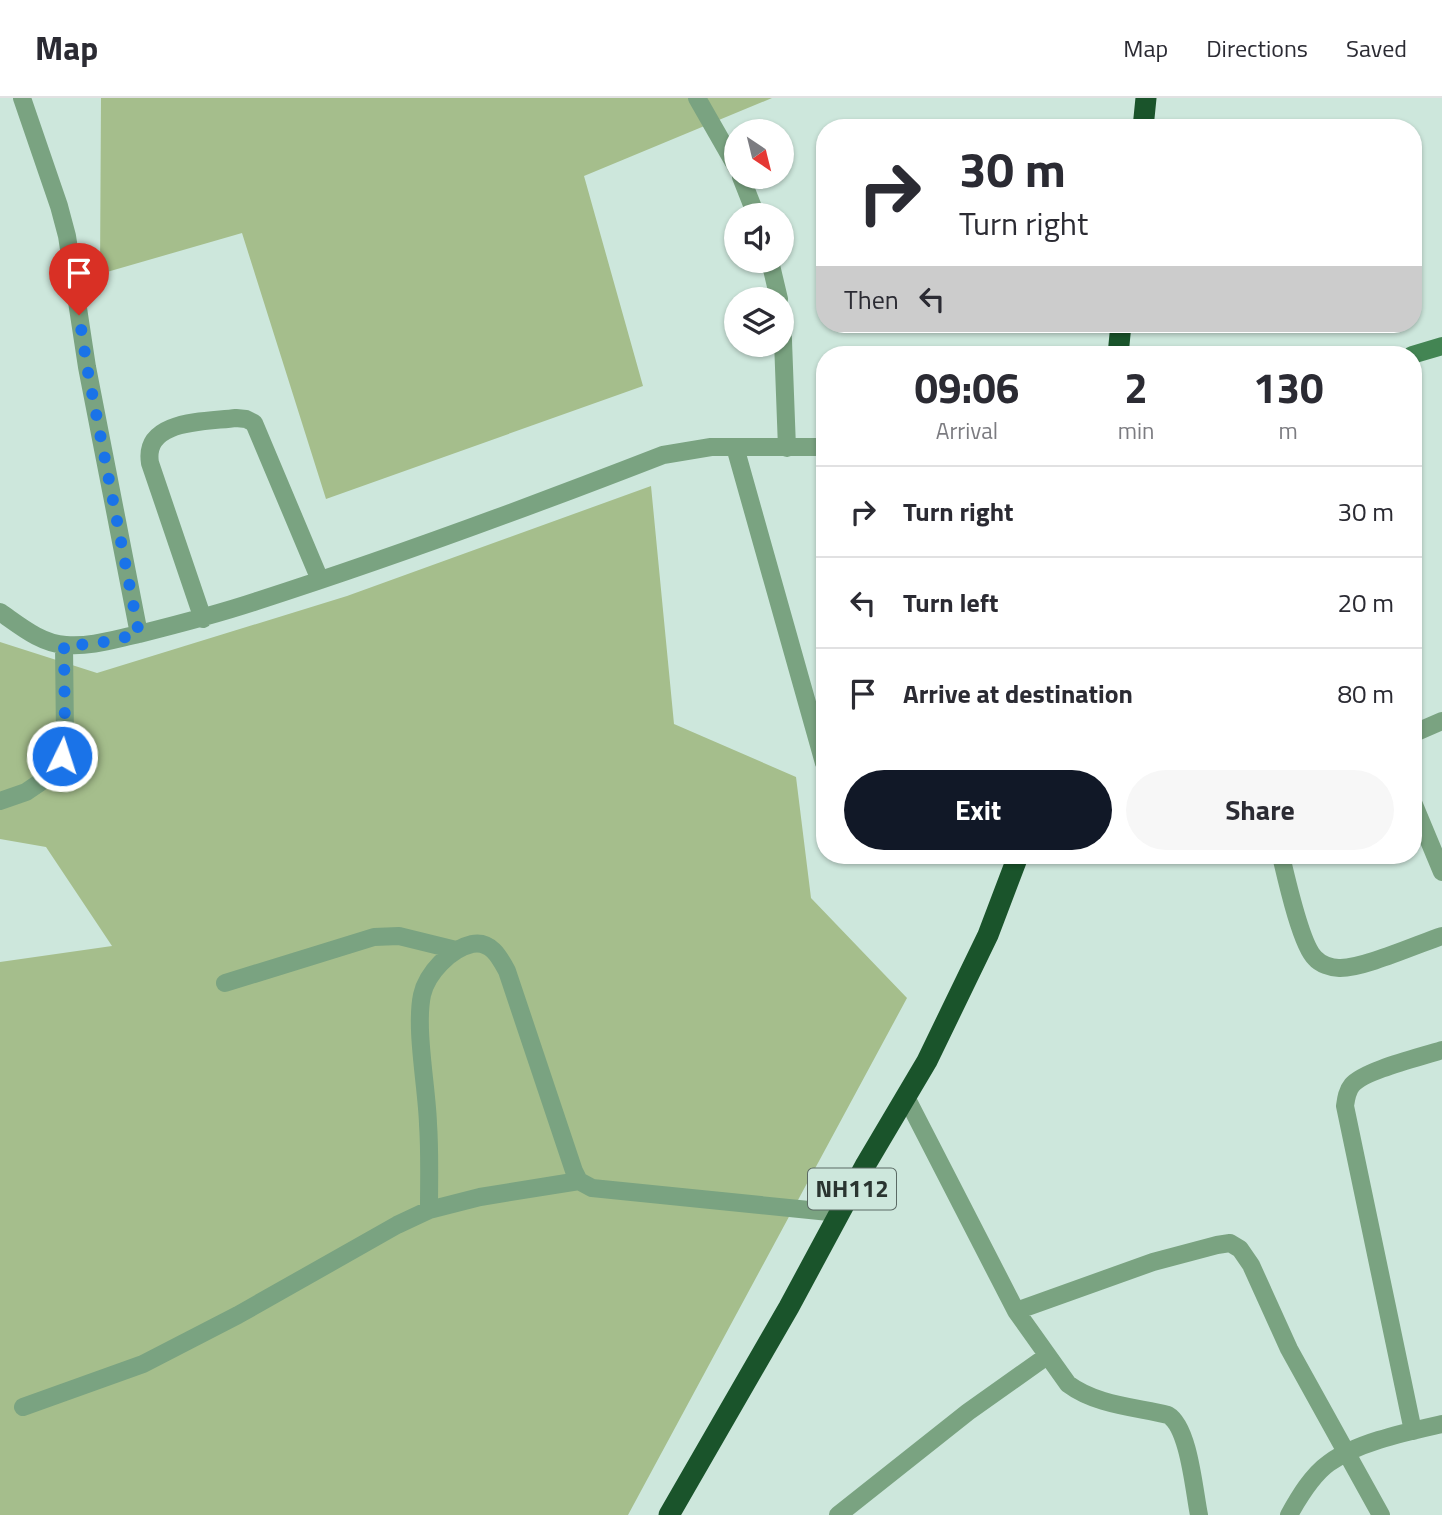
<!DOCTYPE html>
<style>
:root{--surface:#fff;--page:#f7f7f7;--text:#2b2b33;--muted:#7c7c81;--line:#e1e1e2;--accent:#111827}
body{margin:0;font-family:"Titillium Web",sans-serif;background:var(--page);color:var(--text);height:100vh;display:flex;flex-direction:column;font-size:26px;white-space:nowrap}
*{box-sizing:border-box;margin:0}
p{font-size:23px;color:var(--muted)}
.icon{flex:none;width:38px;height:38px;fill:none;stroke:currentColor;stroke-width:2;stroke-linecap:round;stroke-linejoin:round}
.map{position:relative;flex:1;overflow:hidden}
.drawer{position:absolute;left:816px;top:248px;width:606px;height:518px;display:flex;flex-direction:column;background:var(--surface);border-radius:28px;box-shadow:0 2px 5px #0004}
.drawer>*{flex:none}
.hud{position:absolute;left:816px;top:21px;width:606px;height:214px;border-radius:28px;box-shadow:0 2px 5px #0004;background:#fff;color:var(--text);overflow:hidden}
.needle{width:46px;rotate:145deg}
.fabs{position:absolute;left:724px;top:21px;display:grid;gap:14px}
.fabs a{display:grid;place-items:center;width:70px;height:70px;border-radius:50%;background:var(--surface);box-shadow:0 2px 5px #0004;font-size:35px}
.pin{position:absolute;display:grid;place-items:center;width:60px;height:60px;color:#fff;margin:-72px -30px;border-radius:50% 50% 50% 0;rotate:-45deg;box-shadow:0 0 7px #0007}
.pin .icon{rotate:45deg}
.me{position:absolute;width:77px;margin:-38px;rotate:4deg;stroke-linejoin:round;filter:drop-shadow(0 0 5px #0008)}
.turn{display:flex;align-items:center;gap:24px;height:147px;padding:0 28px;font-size:32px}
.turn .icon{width:91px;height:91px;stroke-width:2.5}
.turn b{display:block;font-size:49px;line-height:60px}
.then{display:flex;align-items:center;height:66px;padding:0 28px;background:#0003;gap:14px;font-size:26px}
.eta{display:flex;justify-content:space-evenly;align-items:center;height:119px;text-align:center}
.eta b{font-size:42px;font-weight:700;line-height:49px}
.cta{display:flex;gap:14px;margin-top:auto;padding:14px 28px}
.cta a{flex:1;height:80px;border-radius:42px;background:var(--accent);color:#fff;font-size:28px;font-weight:700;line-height:80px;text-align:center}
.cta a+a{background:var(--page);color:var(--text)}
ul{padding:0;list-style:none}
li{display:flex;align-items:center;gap:21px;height:91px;padding:0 28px;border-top:2px solid var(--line)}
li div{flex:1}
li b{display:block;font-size:26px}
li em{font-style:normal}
header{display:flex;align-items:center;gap:42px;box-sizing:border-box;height:98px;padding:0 35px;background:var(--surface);border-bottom:2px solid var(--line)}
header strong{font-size:33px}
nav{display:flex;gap:38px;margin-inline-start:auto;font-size:24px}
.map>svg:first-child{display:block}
.green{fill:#a5be8c}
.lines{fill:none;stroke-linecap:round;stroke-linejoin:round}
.street{stroke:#7aa381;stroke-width:18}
.secondary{stroke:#438553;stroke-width:18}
.highway{stroke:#1a542b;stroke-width:21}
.route{stroke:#1a73e8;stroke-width:12;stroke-dasharray:0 21.6}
.labels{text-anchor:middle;stroke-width:5;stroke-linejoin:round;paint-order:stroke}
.shield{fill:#cde7dc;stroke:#5b6a64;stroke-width:2}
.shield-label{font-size:24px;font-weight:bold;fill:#2a3430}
</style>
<header>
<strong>Map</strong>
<nav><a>Map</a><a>Directions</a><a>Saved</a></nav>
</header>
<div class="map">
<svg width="1442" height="1417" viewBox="0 0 1442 1417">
<rect width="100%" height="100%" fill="#cde7dc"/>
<!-- green -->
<path class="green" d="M101,0H772L584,78L643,288L326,401L242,135L100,176Z
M651,388L674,626L796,679L811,800L907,900L628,1417H0V864L112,848L46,749L0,741V544L97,575L347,498Z"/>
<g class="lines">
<!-- street -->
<path class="street" d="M22,0L59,108L67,138L87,269L139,536
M697,0L737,70
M741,79L756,117
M770,163L779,201
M782,216L787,350
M735,349L824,665
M0,514C19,527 41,546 66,547C91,549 115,541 139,536C179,526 218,516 257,503C394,459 529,409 663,357L711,349H824
M203,521L150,365C143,321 206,324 236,320L246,321L254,325L320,482
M1412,636L1442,623
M1412,702L1442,774
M0,703L26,694L48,679L62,658L65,640L64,547
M1281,758C1286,779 1301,847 1315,860C1320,866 1331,870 1339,870C1362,871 1418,846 1442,838
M225,885L374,839L399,838L456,852
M906,999L1016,1213L1068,1286C1096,1307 1135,1309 1168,1317C1189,1329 1194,1393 1199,1417
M429,1112C429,1083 430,1054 428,1026C427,990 415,931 422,897C427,875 450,851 472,846C491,842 500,860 507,873L574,1073L579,1083L592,1090L839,1115
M1016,1213L1153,1164L1217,1147L1230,1145L1240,1151L1251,1167L1289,1251L1381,1417
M23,1309L143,1266L238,1217L397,1127L429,1112L480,1099L579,1083
M1413,1333L1345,1008C1346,1001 1347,993 1352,987C1365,972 1421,959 1442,952
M838,1417L968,1314L1047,1258
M1289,1417C1299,1399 1312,1377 1329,1365C1358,1344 1407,1334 1442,1326"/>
<!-- secondary -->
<path class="secondary" d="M1412,257L1442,248"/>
<!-- highway -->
<path class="highway" d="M1143,30L1146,0
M1118,257L1121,226
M669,1417L789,1209L866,1066L927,963L988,837L1018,758"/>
</g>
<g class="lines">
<!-- route -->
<path class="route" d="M62,658L65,640L64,547L95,546L139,536L87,269L79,217"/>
</g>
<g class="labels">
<!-- shield labels -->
<rect class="shield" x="808" y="1070.5" width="88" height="41" rx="5"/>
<g class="shield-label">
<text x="852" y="1099">NH112</text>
</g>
</g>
</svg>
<div class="fabs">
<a><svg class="needle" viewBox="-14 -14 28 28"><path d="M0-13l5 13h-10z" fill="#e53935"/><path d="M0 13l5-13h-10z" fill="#7c7c81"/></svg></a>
<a><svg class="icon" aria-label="sound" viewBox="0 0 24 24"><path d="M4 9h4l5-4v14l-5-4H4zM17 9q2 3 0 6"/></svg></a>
<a><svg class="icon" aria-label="layers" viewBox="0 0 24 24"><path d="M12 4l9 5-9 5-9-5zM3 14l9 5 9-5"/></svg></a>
</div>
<div class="pin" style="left:79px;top:217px;background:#d93025"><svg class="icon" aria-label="arrive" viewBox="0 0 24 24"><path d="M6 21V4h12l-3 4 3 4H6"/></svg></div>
<svg class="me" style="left:62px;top:658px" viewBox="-20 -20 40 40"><circle r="17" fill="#1a73e8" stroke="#fff" stroke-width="3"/><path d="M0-11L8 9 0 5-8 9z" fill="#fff"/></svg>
<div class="hud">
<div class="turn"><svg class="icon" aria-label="right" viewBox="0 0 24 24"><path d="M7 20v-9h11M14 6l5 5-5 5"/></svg><div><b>30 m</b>Turn right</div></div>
<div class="then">Then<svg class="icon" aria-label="left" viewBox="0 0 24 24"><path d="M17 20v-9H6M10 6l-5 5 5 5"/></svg></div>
</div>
<section class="drawer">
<div class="eta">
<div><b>09:06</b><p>Arrival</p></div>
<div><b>2</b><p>min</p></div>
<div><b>130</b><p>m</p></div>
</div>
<ul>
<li><svg class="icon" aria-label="right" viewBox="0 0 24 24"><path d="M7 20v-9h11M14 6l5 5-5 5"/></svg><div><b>Turn right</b></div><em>30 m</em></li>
<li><svg class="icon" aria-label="left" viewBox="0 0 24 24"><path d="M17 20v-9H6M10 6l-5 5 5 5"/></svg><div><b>Turn left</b></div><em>20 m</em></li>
<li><svg class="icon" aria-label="arrive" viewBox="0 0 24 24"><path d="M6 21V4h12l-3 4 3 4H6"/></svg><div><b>Arrive at destination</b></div><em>80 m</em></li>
</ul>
<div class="cta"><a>Exit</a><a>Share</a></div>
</section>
</div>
